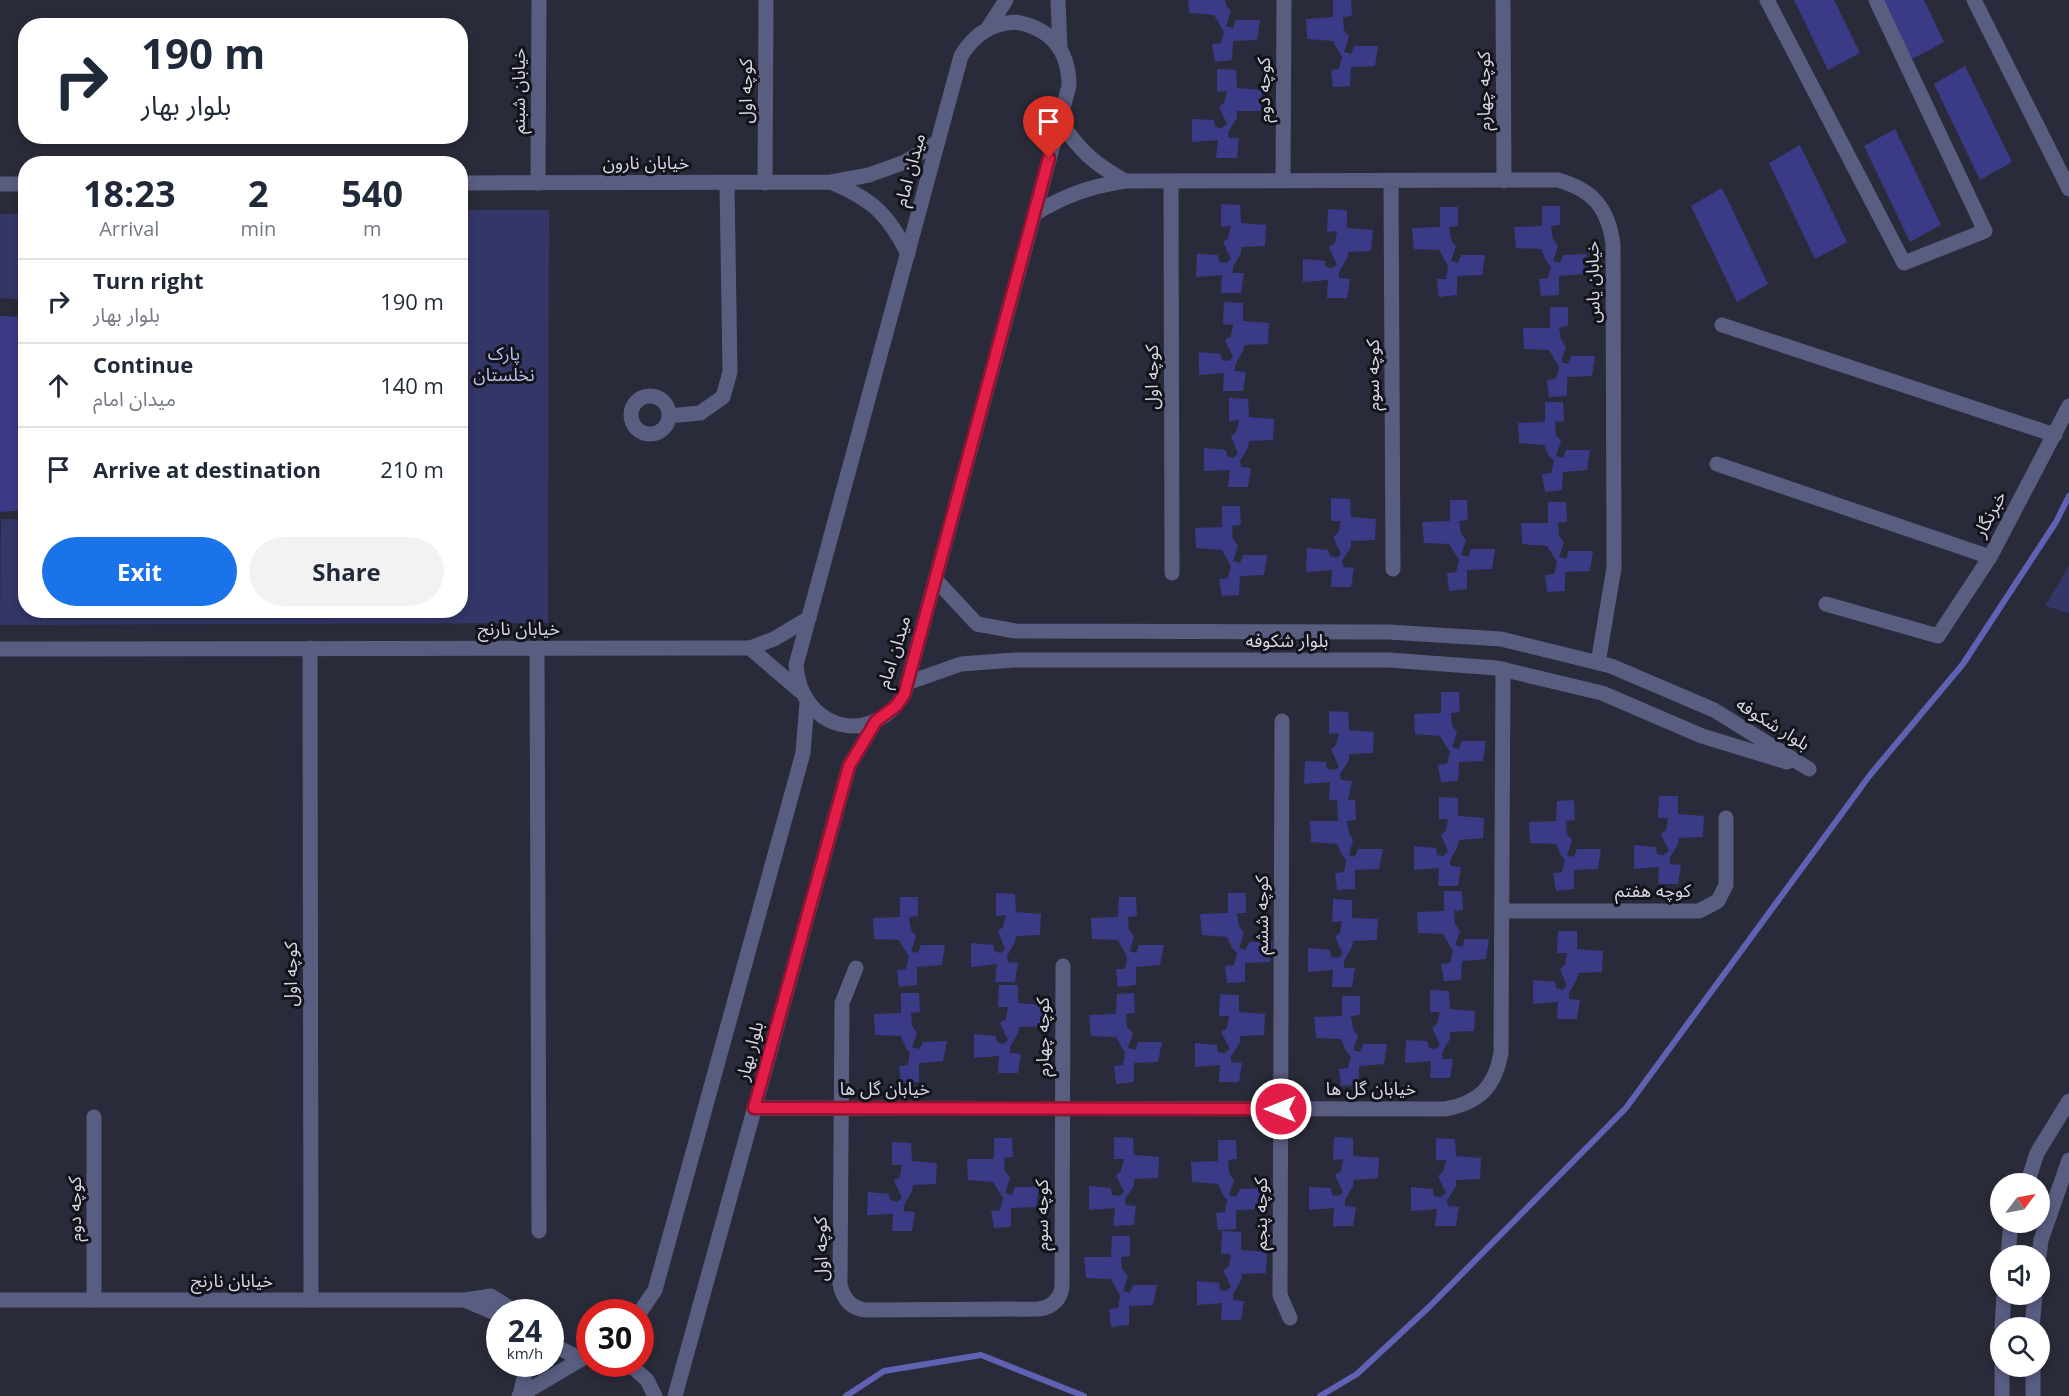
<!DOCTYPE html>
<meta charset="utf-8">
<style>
:root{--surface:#fff;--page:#f2f2f3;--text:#1f2937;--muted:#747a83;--line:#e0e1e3;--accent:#1a73e8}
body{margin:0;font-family:"Open Sans","Noto Sans Arabic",sans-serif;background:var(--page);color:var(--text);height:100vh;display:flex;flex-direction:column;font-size:22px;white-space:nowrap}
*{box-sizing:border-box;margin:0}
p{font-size:20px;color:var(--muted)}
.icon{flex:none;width:33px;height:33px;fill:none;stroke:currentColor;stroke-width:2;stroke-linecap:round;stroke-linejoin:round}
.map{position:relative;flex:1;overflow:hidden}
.drawer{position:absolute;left:18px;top:156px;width:450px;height:462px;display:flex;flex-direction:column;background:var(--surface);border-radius:24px;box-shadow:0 3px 9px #0003}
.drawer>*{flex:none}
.banner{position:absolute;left:18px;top:18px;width:450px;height:126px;border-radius:24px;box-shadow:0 3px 9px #0003;background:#fff;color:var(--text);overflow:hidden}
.needle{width:39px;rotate:58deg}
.fabs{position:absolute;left:1990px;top:1173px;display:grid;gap:12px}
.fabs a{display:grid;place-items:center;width:60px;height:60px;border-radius:50%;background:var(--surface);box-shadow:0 3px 9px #0003;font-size:30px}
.speed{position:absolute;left:486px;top:1299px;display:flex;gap:12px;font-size:30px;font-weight:700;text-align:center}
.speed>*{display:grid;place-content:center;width:78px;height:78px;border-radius:50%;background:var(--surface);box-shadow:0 3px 9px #0003;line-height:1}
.speed small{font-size:15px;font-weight:400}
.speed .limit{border:9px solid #d22;background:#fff;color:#111}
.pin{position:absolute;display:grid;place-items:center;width:51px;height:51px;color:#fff;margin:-62px -26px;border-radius:50% 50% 50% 0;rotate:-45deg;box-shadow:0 0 6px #0007}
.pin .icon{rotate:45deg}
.me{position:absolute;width:66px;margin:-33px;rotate:270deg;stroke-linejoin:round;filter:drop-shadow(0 0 4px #0008)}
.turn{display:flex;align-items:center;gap:21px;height:126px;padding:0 24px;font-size:27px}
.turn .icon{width:78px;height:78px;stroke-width:2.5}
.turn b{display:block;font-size:42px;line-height:51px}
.eta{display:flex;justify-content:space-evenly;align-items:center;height:102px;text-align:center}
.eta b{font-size:36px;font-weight:700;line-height:42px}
.cta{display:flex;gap:12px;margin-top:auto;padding:12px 24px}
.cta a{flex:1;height:69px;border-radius:36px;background:var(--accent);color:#fff;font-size:24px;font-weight:700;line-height:69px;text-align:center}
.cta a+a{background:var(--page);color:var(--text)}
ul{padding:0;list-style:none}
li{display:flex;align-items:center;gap:18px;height:84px;padding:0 24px;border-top:2px solid var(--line)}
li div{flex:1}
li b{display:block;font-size:22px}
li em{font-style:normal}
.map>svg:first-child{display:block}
.green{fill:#343668}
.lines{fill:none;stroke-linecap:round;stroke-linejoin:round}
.stream{stroke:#5f62b3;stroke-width:6}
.building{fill:#3b3a87}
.minor{stroke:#595d80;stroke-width:15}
.tertiary{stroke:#595d80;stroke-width:15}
.route-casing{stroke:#92132f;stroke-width:15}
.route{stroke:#e11d48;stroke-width:10}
.labels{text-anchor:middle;stroke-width:6;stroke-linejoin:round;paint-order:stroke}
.street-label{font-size:18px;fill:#d7d8e2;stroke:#13141b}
.park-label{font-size:18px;fill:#bbc1ed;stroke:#13141b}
</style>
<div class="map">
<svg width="2069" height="1396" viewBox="0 0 2069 1396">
<rect width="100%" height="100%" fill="#292b3a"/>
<!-- green -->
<path class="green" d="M461,210H549L548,623L0,625L1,519H25L26,610H460Z
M0,214H25V300L0,298Z
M2069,566V613L2045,606Z"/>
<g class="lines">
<!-- stream -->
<path class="stream" d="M846,1396L884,1371L981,1355L1084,1396
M1320,1396L1357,1374L1429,1307L1626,1108L1870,775L1963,664L2056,522L2069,496"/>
</g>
<!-- building -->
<path class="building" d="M1188,0H1225L1226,5L1231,11L1226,26L1233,28L1236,20H1260L1257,40L1233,41L1232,60L1215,62L1212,44L1221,43L1224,32L1214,15L1189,13Z
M1333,0H1351L1352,16L1343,17L1344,30L1349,37L1344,52L1351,54L1354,46H1378L1375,66L1351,67L1350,86L1333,87L1331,70L1339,69L1342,57L1333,41L1307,39L1306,19L1333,17Z
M1794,0H1834L1860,53L1828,70Z
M1884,0H1924L1944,42L1912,59Z
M1965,66L2012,162L1980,180L1934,84Z
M1217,69L1236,70L1237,88L1262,90L1261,111H1237V118L1228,132L1229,138H1239L1237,158H1216L1218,140L1192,142V119L1214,120L1215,127L1221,128L1227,124L1219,107L1224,103L1227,91L1217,92Z
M1895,129L1941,225L1910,242L1864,146Z
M1800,145L1847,242L1815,259L1769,163Z
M1722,188L1768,284L1737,302L1691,206Z
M1221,204L1240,205L1241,223L1266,225L1265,246L1241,247V253L1233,267V273H1244L1241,293H1221L1222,275L1196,277L1197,254L1218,255L1219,262L1226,263L1231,259L1223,242L1228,238L1231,226L1221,227Z
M1542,206H1560V225L1551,226L1553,239L1558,246L1553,261L1560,263L1563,255L1587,254L1584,274L1559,276V295L1541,296L1539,279L1548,278L1551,266L1546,261L1541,249L1516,248L1514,227L1542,226Z
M1440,207H1458V226L1449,227L1451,240L1456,246L1451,261L1458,263L1461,255H1485L1482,275L1457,276V295L1439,297L1437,279H1446L1448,266L1439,250L1414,249L1412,228L1440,227Z
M1328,209L1347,210V228L1373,230L1371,251L1348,252L1347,258L1339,272V278L1350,279L1347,298H1327L1328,280L1303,282V259L1325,261L1326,267L1332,268L1337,265L1329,247L1335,243L1337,231L1327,232Z
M1224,302L1243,303V321L1269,323L1268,344L1244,345L1243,351L1235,365V371L1246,372L1243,391H1223L1224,373L1199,375V352L1221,354L1222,360L1228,361L1233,358L1225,340L1231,336L1233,324L1223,325Z
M1550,307H1568V326L1559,327L1561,340L1566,347L1561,362L1568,364L1571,356H1595L1592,376L1567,377V396L1549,397L1547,380L1556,379L1559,367L1549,350L1524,349L1523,328H1550Z
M0,316L26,317V510L0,512Z
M1229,398L1248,399L1249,417L1274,419L1273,440L1249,441L1248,447L1240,461L1241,467L1251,468L1248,487H1228L1230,470L1204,471V448L1226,450L1227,456L1233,458L1238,454L1231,436L1236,432L1239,420L1229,421Z
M1545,402H1563L1564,421L1555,422L1556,435L1561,441L1556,456L1563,458L1566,450H1590L1587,470L1563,472L1562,490L1545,492L1542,474L1551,473L1554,461L1549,456L1544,445L1519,443L1518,423L1545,422Z
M1331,498L1350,499L1351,517L1376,519L1375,540L1351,541V547L1342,561L1343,567L1354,568L1351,587H1331L1332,570L1306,572L1307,548L1328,550L1330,556L1336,558L1341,554L1333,537L1338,533L1341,521H1331Z
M1450,500H1467L1468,520L1459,521L1461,534L1466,540L1461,555L1468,557L1471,549H1495L1492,569L1467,570V589L1449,591L1447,573L1456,572L1459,560L1449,544L1424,543L1422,522L1450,521Z
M1548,502H1566L1567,522L1558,523L1559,536L1564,542L1559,557L1566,559L1569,551H1593L1590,571L1565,572V591L1547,592L1545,575L1554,574L1557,562L1547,546L1522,544L1521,523H1548Z
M1222,506H1240L1241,525L1232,526L1233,539L1238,546L1233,561L1240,563L1243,555H1267L1264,575L1240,576L1239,595L1222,596L1219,579L1228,578L1231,566L1222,550L1196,548L1195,528L1222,527Z
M1441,692H1459L1460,712L1451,713L1452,725L1457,732L1452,747L1459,749L1462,741H1486L1483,761L1459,762L1458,781L1441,782L1438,765L1447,764L1450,752L1440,736L1415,734L1414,714L1441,713Z
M1329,711L1348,712L1349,730L1374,732L1373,753L1349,754V760L1340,774L1341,780L1352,781L1348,800H1355L1356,820L1347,821L1349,833L1353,840L1349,855L1355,857L1358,849H1383L1379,869L1355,870V889L1337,890L1335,873L1344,872L1346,860L1342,855L1337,844L1311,842L1310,821H1338L1337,800H1329L1330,782L1304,784L1305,761L1326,762L1327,769L1334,770L1339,767L1331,749L1336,745L1339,733L1329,734Z
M1659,796H1678V814L1704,816L1703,837L1679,838L1678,844L1670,858V864L1681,865L1678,884H1658L1659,867L1634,869V845L1656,847L1657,854L1663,855L1669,851L1661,834L1666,830L1668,818H1658Z
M1439,797L1458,798V816L1484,818L1483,838L1459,840L1458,846L1450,860V866L1461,867L1458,886H1438L1439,868L1414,870V846L1436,848L1437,855L1443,856L1448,852L1441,835L1446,831L1448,819H1439Z
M1574,800L1575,820L1566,821L1567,834L1572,840L1567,855L1574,857L1577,849H1601L1598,869L1574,870V889L1556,891L1553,873L1562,872L1565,860L1561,855L1556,844L1530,843L1529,822L1556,821L1557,801Z
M1444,891H1462L1463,910L1454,911L1455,924L1460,931L1455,945L1462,947L1465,939H1489L1486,959L1462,961L1461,980L1444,981L1441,964L1450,963L1453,951L1443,934L1418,933L1417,912L1444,911Z
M996,893L1015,894L1016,912L1041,914L1040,935L1016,936L1015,942L1007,956L1008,962L1018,963L1015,982H995L997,964L971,967V943L993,945L994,951L1000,953L1005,949L998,931L1003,927L1006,915L996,916Z
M1228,893H1246V913H1237L1239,926L1244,933L1239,948L1246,950L1249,942H1273L1270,962L1245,963V982L1227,983L1225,966L1234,965L1237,953L1232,948L1227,937L1202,935L1200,914L1228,913Z
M900,897H918V916L909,917L911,930L916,936L911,951L918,953L921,945H945L942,965L917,967V985L899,987L897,970L906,969L909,957L899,940L874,939L873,918L900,917Z
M1119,897H1136L1137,916L1128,917L1129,930L1134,936L1130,951L1136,953L1139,945H1164L1160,965L1136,967V985L1118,987L1116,969H1125L1127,957L1118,940L1092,939L1091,918L1118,917Z
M1333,899L1352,900V918L1378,919L1377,940L1353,941L1352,947L1344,961V968H1355L1352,987H1332L1333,970L1308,972V948L1330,950L1331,957L1337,958L1343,954L1335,937L1340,933L1342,921L1332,922Z
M1558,931H1577V949L1603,951L1602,972L1578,973L1577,979L1569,993V999L1580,1000L1577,1019H1557L1558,1002L1533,1004V980L1555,982L1556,988L1562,990L1567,986L1560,969L1565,965L1567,953H1557Z
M999,985H1018V1003L1044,1005L1043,1026L1019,1027L1018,1033L1010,1047V1053L1021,1054L1018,1073H998L999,1056L974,1058V1034L996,1036L997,1042L1003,1044L1008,1040L1000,1023L1006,1019L1008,1007H998Z
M1430,990L1449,991L1450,1009L1475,1011L1474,1031L1450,1032V1039L1442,1053V1059H1453L1450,1078H1430L1431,1061L1405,1063L1406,1040L1427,1041L1429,1048L1435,1049L1440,1045L1432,1028L1437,1024L1440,1012H1430Z
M901,993H919L920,1012L911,1013L912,1026L917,1033L912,1047L919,1049L923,1042L947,1041L943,1061L919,1063V1082L901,1083L899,1066L908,1065L910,1053L906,1048L901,1036L875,1035L874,1014L901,1013Z
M1134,993L1135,1013L1126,1014L1127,1027L1133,1033L1128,1048L1135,1050L1138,1042H1162L1158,1062L1134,1063V1082L1116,1084L1114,1066L1123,1065L1125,1053L1116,1037L1091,1036L1089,1015L1116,1014L1117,994Z
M1220,994L1239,995V1012L1265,1014L1264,1035L1240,1036V1043L1231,1056V1062L1242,1063L1239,1082H1219L1220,1065L1195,1067V1043L1217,1045L1218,1052L1224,1053L1230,1049L1221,1032L1227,1028L1229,1016H1219Z
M1342,996H1360V1015L1351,1016L1353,1029L1358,1036L1353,1050L1360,1052L1363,1044H1387L1384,1064L1359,1066V1085L1341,1086L1339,1069L1348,1068L1351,1056L1346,1051L1341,1039L1316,1038L1314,1017L1342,1016Z
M1114,1137L1133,1138L1134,1155L1159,1157L1158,1178L1134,1179V1186L1125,1199L1126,1205L1136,1206L1134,1225L1113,1226L1115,1208L1089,1210V1186L1111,1188L1112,1195L1119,1196L1124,1192L1116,1175L1121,1171L1124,1159H1114Z
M1334,1137L1353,1138V1156L1379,1158L1378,1178L1354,1180L1353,1186L1345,1200V1206L1356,1207L1353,1226H1333L1334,1208L1309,1210V1187L1331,1188L1332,1195L1338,1196L1343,1193L1335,1175L1341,1171L1343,1159L1333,1160Z
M994,1138H1012L1013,1157L1004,1158L1005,1171L1010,1178L1005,1193L1012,1195L1015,1187H1039L1036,1207L1011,1208V1227L994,1228L991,1211L1000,1210L1003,1198L993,1182L968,1180L967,1159H994Z
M1436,1138L1455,1139L1456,1156L1481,1158L1480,1179L1456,1180V1186L1447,1200L1448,1206L1459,1207L1456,1226H1435L1437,1209L1411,1211V1187L1433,1189L1434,1196L1441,1197L1446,1193L1438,1176L1443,1172L1446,1160H1436Z
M1218,1140H1236L1237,1159L1228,1160L1229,1173L1234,1180L1229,1195L1236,1197L1240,1189L1264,1188L1260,1209L1236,1210V1229L1218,1230L1216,1213L1225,1212L1227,1200L1223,1195L1218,1184L1192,1182L1191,1162L1218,1161Z
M892,1142L911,1143L912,1161L937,1163L936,1184L913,1185L912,1191L904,1205V1211L915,1212L912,1231H892L893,1214L867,1215L868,1192L889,1194L890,1200L897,1202L902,1198L894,1180L900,1177L902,1165H892Z
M1222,1231L1241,1232V1250L1267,1252L1266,1273L1242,1274L1241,1280L1233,1294V1300L1244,1301L1241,1320H1221L1222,1303L1197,1305V1281L1219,1283L1220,1290L1226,1291L1231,1287L1223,1270L1229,1266L1231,1254H1221Z
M1112,1236H1130V1256L1121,1257L1122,1269L1128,1276L1123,1291L1130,1293L1133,1285H1157L1153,1305L1129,1306V1325L1111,1327L1109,1309L1118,1308L1120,1296L1111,1279L1086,1278L1084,1257H1111Z"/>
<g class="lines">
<!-- minor -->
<path class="minor" d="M1503,0L1504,181
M1767,0L1904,263L1985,231L1876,0
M1974,0L2069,189
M1059,120C1080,151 1093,163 1125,181
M1171,181L1172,573
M1283,181L1284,0
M1391,181L1393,569
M538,183L539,0
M765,183L766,0
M1034,214C1066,195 1088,187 1125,181L1558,180C1593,190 1608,208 1613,244L1614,568L1598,663
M1722,325L2055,435
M631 415a19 19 0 1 1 38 0a19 19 0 1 1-38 0Z
M669,416L700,413L723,397L730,372L727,183
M1717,464L1990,557
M1826,604L1938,636L1990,557L2069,406
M310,648L311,1300
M537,648L539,1231
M800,691L750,648L774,639L809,618
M1282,721L1280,1295L1290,1318
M1502,911H1699L1718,901L1726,885V818
M856,968L842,1003L840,1284C843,1299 851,1309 867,1310L1039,1309C1052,1307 1060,1300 1062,1287L1063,966
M754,1108L1445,1109C1479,1103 1495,1087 1501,1053L1503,669
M94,1117V1300"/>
<!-- tertiary -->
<path class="tertiary" d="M1058,0L1060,48
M1015,22C1050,28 1069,49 1069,86L904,695C869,749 800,728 796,665L961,56C974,35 989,24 1015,22Z
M988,28L1006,0
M831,182C873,200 888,214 908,254
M460,183L831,182L869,175L905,162L938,142
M0,184H26
M935,579L977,624L1015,631L1389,632L1501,639L1611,666L1714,710L1809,769
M0,649L750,648
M907,683L961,664L1014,660H1389L1497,668L1602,693L1702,736L1787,762
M2027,1184L2037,1153L2069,1101
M2008,1256L2010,1233L2013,1222
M2039,1256L2041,1240L2069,1160
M0,1300H465L491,1296L516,1312
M465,1300L495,1313L500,1318
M640,1312L655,1290L803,753L807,702
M2002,1328L2004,1294
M2032,1328L2035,1294
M550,1341L559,1348L581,1359
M629,1364L647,1380L655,1396
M2002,1366V1396
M2033,1366V1396
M519,1396L590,1354
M520,1396L526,1369L525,1364
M675,1396L849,766L876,721"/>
</g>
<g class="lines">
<defs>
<path id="route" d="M1049,158L904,695L896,706L876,721L849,766L754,1108L1281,1109"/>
</defs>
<!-- route casing -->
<use href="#route" class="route-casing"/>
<!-- route -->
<use href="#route" class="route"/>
</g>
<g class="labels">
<!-- street labels -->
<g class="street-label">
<text transform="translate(1264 90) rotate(-90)" y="6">کوچه دوم</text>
<text transform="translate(519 91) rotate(-90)" y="6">خیابان شبنم</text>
<text transform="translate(746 91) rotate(-90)" y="6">کوچه اول</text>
<text transform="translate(1484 91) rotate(-90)" y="6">کوچه چهارم</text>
<text x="646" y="169">خیابان نارون</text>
<text transform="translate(910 170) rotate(-75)" y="6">میدان امام</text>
<text transform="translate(1593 282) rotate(-91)" y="6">خیابان یاس</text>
<text transform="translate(1373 375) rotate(-90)" y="6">کوچه سوم</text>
<text transform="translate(1152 377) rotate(-90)" y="6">کوچه اول</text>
<text transform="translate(1990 514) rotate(-62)" y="6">خبرنگار</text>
<text x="519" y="635">خیابان نارنج</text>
<text x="1287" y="647">بلوار شکوفه</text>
<text transform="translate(894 652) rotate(-73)" y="6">میدان امام</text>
<text transform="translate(1773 724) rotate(32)" y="6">بلوار شکوفه</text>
<text x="1653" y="897">کوچه هفتم</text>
<text transform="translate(1262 915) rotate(-90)" y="6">کوچه ششم</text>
<text transform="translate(291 974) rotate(-90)" y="6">کوچه اول</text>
<text transform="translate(1043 1037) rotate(-90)" y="6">کوچه چهارم</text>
<text transform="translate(750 1051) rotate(-75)" y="6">بلوار بهار</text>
<text x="885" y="1095">خیابان گل ها</text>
<text x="1371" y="1095">خیابان گل ها</text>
<text transform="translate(75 1209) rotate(-90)" y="6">کوچه دوم</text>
<text transform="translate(1261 1214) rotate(-90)" y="6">کوچه پنجم</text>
<text transform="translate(1042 1215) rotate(-90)" y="6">کوچه سوم</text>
<text transform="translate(821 1249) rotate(-91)" y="6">کوچه اول</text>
<text x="232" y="1287">خیابان نارنج</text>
</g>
<!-- park labels -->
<g class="park-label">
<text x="504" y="360">پارک<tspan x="504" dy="21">نخلستان</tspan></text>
</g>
</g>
</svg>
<div class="fabs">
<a><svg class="needle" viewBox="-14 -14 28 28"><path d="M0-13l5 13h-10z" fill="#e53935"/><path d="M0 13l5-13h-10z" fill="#747a83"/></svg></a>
<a><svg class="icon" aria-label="sound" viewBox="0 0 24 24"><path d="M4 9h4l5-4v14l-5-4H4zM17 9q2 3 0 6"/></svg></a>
<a><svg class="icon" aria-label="search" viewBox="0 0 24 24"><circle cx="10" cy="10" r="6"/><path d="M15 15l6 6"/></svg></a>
</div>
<div class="speed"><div>24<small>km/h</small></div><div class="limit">30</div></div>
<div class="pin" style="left:1049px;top:158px;background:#d93025"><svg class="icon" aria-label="arrive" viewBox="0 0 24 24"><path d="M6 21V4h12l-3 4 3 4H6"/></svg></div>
<svg class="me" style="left:1281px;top:1109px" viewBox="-20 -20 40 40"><circle r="17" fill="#e11d48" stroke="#fff" stroke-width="3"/><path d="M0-11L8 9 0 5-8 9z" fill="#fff"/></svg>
<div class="banner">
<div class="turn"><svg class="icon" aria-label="right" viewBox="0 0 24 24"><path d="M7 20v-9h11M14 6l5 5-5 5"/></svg><div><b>190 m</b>بلوار بهار</div></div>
</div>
<section class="drawer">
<div class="eta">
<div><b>18:23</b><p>Arrival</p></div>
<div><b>2</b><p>min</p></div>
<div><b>540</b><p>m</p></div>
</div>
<ul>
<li><svg class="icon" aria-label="right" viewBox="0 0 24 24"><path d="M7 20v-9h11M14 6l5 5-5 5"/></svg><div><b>Turn right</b><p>بلوار بهار</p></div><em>190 m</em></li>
<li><svg class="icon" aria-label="ahead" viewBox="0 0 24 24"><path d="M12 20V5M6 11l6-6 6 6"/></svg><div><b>Continue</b><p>میدان امام</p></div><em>140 m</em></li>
<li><svg class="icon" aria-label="arrive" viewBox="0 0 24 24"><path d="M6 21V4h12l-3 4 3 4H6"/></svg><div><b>Arrive at destination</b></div><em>210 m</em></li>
</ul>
<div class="cta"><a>Exit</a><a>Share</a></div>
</section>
</div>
